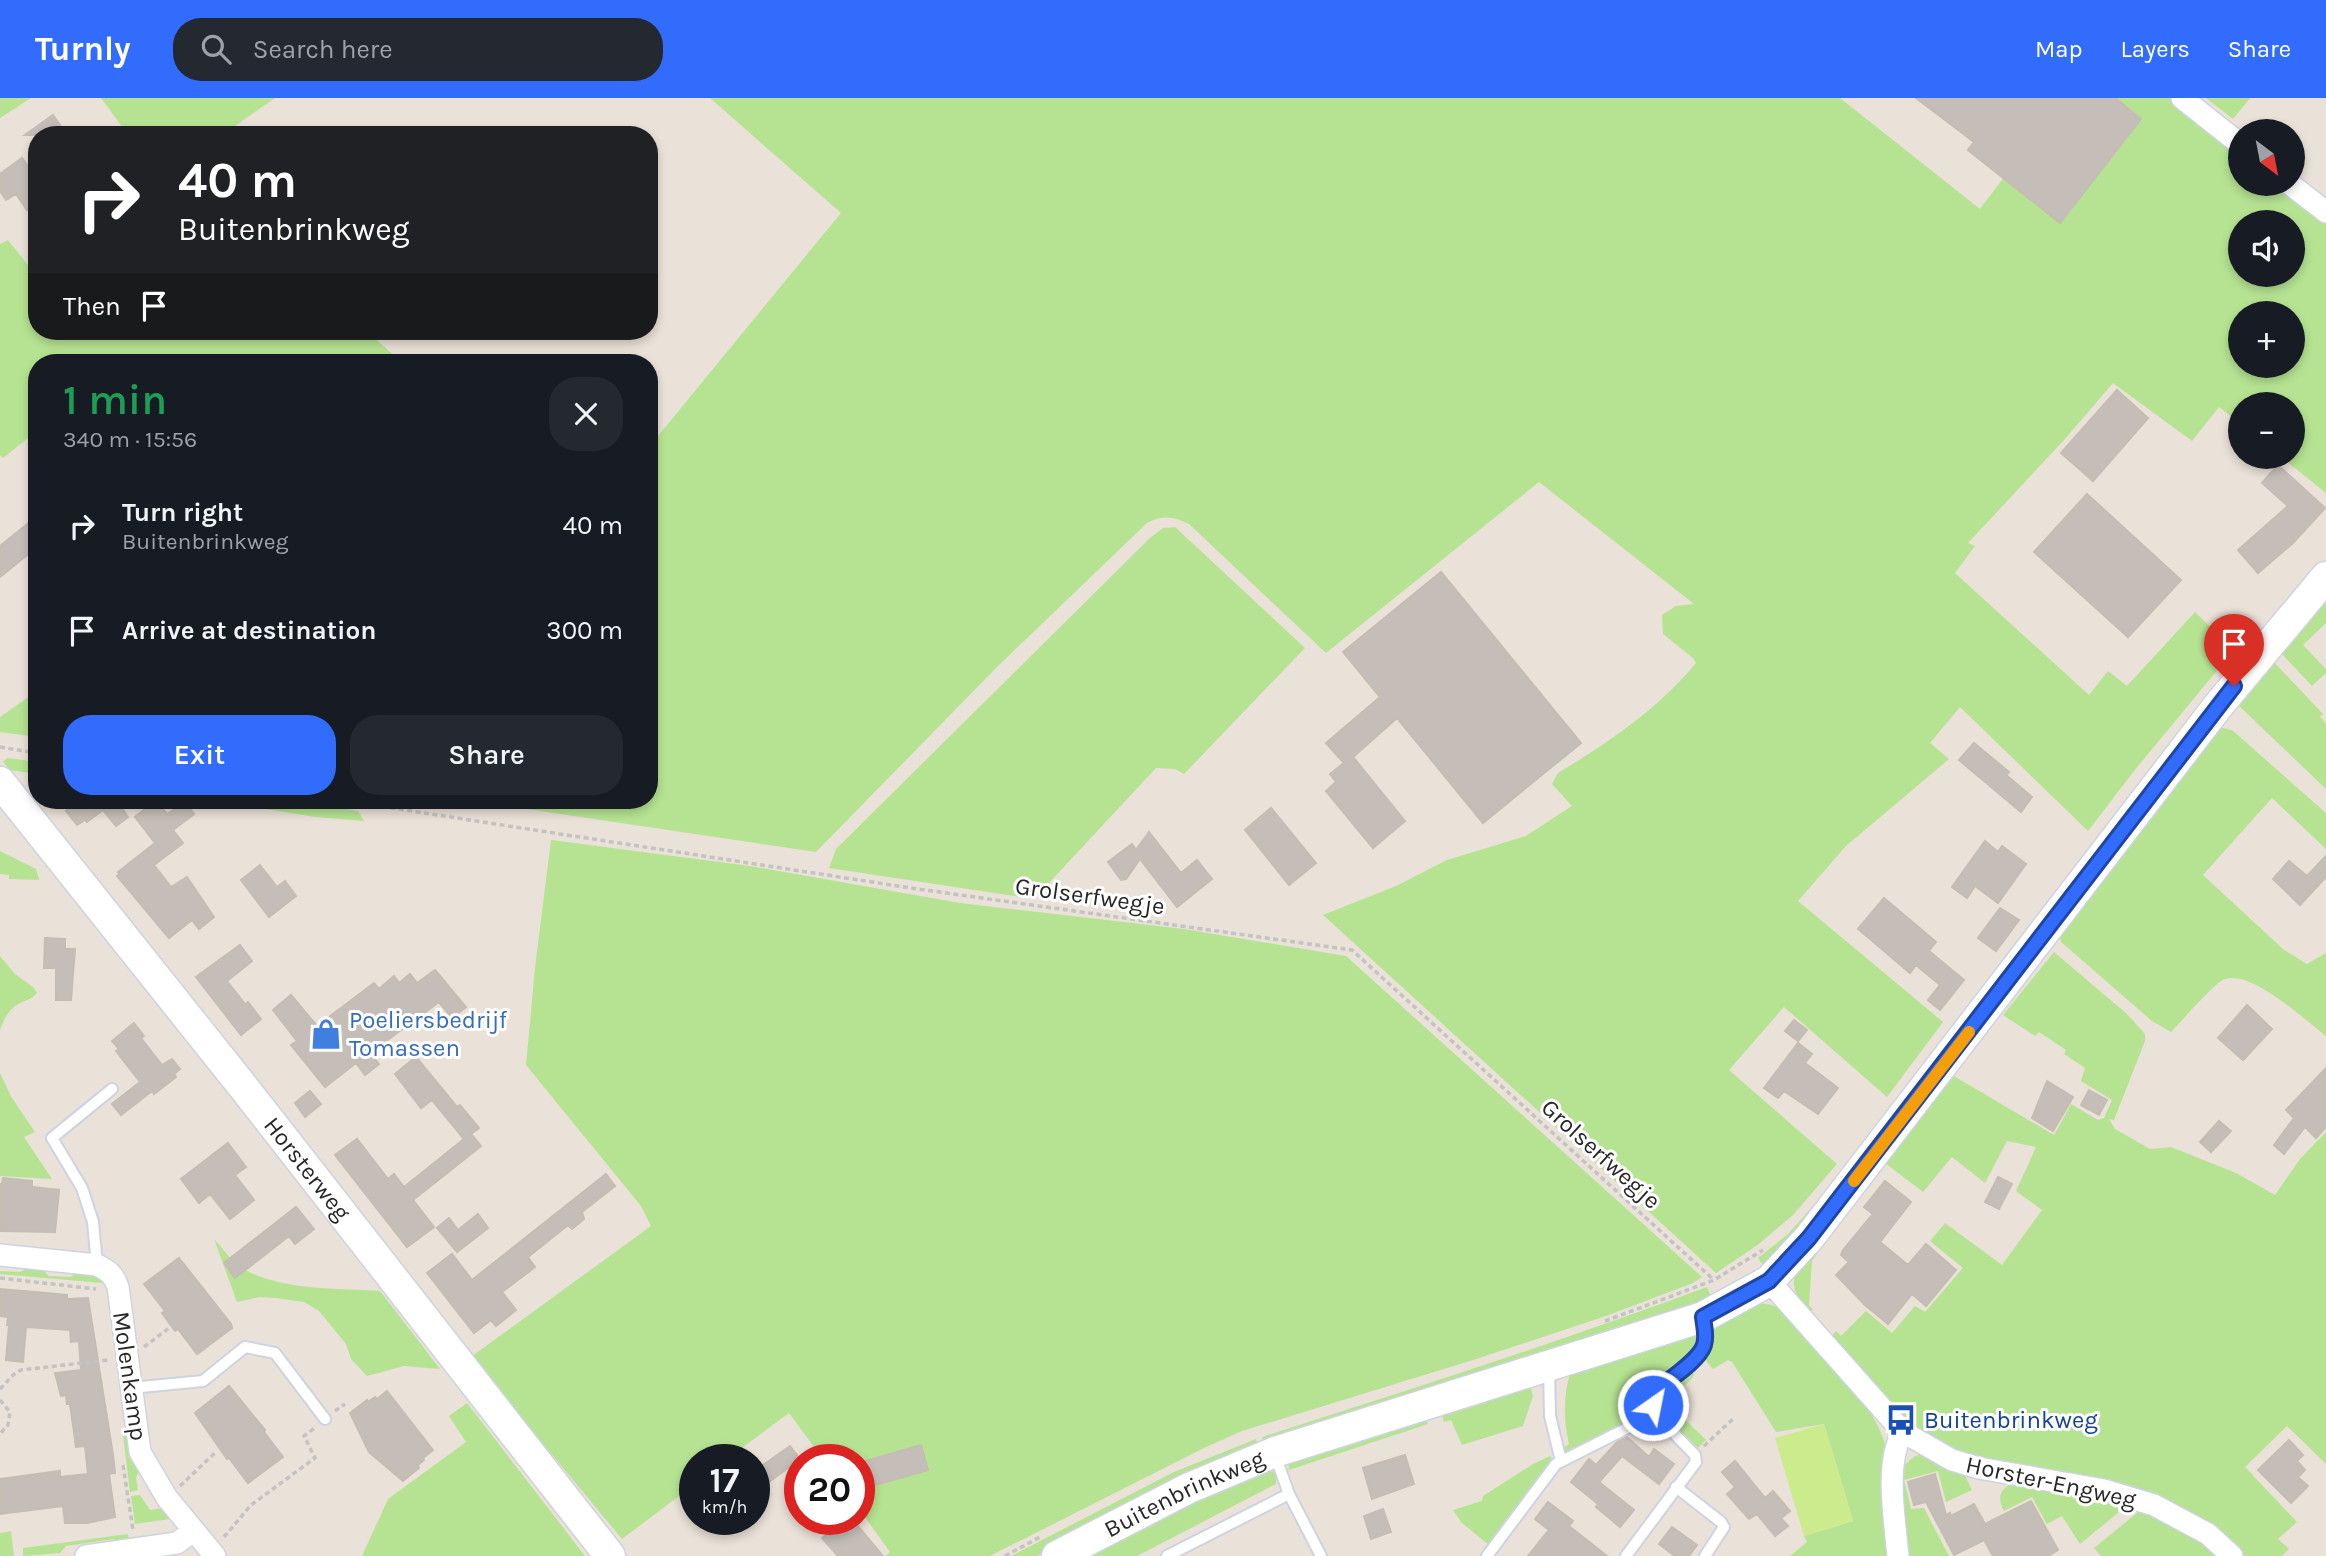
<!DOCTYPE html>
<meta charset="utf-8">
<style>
:root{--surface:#171b24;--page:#242831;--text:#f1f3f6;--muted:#9ea1a6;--accent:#326cfd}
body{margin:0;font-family:Karla,sans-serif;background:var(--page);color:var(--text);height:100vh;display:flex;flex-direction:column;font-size:26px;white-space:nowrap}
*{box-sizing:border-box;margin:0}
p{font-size:23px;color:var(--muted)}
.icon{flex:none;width:38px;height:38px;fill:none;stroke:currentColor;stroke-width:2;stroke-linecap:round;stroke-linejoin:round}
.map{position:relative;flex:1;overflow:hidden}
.sheet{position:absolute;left:28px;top:256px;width:630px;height:455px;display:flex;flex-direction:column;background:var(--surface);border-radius:28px;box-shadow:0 4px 10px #0003}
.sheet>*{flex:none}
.hud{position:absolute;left:28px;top:28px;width:630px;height:214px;border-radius:28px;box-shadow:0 4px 10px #0003;background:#202124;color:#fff;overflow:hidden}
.needle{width:46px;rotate:148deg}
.fabs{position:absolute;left:2228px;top:21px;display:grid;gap:14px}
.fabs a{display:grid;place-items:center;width:77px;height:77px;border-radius:50%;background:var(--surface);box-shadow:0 4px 10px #0003;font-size:35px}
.speed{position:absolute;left:679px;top:1346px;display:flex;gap:14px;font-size:35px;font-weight:700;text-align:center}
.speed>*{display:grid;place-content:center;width:91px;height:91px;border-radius:50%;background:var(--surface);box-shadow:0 4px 10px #0003;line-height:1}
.speed small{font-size:18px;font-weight:400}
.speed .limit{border:10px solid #d22;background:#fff;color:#111}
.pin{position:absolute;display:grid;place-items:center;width:60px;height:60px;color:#fff;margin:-72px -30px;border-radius:50% 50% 50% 0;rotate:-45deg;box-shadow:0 0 7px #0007}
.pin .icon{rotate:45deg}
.me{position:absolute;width:77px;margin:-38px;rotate:33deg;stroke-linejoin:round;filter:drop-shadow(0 0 5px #0008)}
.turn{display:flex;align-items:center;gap:24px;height:147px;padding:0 35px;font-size:32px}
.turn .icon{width:91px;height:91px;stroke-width:2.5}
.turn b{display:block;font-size:49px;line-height:60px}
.then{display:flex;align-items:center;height:66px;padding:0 35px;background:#0003;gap:14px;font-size:26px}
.round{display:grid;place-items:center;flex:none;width:74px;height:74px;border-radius:28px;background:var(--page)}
.summary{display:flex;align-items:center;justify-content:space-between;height:119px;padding:0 35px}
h1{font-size:42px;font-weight:600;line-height:52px;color:#1e9e55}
.action{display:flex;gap:14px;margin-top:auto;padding:14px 35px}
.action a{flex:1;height:80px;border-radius:28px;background:var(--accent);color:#fff;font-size:28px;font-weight:600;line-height:80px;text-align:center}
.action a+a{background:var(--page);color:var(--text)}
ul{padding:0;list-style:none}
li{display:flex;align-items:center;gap:21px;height:105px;padding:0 35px}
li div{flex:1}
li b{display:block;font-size:26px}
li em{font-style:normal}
header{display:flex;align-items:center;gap:42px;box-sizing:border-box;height:98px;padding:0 35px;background:var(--accent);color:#fff}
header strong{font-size:33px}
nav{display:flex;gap:38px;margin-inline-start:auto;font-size:24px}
.search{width:490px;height:63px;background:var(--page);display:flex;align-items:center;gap:18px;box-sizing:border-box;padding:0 24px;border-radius:28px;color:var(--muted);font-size:26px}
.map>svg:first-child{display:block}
.green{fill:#b6e392;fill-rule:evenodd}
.pitch{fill:#cceb8d}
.building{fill:#c5beb8;stroke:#c5bcb2;stroke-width:2}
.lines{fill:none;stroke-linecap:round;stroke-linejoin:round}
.lane-casing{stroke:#cdd3e1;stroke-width:14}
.street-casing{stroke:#cdd3e1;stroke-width:24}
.secondary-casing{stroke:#cdd3e1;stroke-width:33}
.path{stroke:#c3c3c3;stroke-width:3.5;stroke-dasharray:5 3.5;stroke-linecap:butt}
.lane{stroke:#fff;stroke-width:10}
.street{stroke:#fff;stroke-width:21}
.secondary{stroke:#fff;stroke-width:30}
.route-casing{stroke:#2046a4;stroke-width:18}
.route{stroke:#326cfd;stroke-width:12}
.slow{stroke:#f59e0b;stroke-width:12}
.labels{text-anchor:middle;stroke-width:6;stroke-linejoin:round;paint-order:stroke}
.street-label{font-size:24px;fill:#272727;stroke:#fff}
.shop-label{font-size:24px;fill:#366cbe;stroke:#fff;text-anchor:start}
.transit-label{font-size:24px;fill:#164399;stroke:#fff;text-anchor:start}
</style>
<header>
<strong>Turnly</strong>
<div class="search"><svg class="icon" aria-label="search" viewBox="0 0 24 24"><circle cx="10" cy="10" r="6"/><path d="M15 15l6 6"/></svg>Search here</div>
<nav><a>Map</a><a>Layers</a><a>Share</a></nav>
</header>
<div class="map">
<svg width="2326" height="1458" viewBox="0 0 2326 1458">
<rect width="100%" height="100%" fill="#eae1d8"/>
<!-- green -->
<path class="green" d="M0,0H31L0,20Z
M101,0H275L222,37H128Z
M710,0H1840L1980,111L2014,66L2114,0H2173L2240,53V86H2282L2326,120V395L2281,359H2292L2293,337L2299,330L2293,324L2292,306H2273L2262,297L2253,306H2240V320L2237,323L2219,309L2192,343L2113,285L2064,342L1968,445L1975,448L1955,475L2089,597L2108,573L2127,588L2195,514L2234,552L2134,673L2088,733L1960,609L1930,645L1949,661L1846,748L1798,803L1943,924L1887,999L1784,909L1729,972L1837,1066L1793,1117L1759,1146L1716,1175L1323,817L1396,788L1447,762L1526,738L1572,708L1552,686L1558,675C1609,644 1658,611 1696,565L1693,560L1663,536L1662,517L1676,508L1694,506L1539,384L1326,555L1189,426C1174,418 1162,417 1147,425L997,569L816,754L465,702H649V349L841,115ZM2240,124H2292V177H2240ZM2240,215H2292V268H2240Z
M2206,0H2250L2233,21Z
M8,142L32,172L37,169V233H367L401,264H37V333L3,360L0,357V146Z
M1175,429L1305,550L1184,676L1175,671L1156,670L1034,801L829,770L836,751L1150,440L1163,430Z
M2320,497L2326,503V525L2303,547L2326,571V575L2312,588L2281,555Z
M2272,562L2323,616L2320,619L2326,625V691L2236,605Z
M37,593V639L0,634V619Z
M2214,628L2232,632L2326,715V751L2272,700L2203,777L2283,851L2307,866L2326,855V938C2305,922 2252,872 2225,881C2215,884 2181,924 2171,934L2152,923L2061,844L2059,830Z
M8,660L37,664V676L9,672L3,663Z
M207,702H288L358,713L364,723L316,719Z
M551,742L750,768L960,805L1184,831L1346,858L1702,1179L1693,1185L1606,1218L1473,1262L1242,1333L1204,1350L990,1458H885L890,1454L859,1411V1362L823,1361L789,1315L727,1361L695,1362V1386L622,1441L471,1259L651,1128L641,1108L526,967L535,870Z
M0,753L36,771L39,782L9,781V777L0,776Z
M2054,854L2127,916L2145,936V943L2114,1022L2109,1021L2115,1031L2150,1051L2171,1049L2236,1075L2275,1097L2300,1061L2326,1034V1366L2287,1328L2245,1369L2297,1424L2278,1441L2289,1451L2282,1458H2244L2204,1427L1956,1354L1908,1327L1828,1242L1836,1233L1841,1238L1866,1213L1892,1235L1915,1208L1925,1214L1963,1170L1930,1143L1945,1125L2002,1167L2042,1112L2016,1093L2036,1049L2007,1043L1985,1085L1952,1059L1923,1094L1885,1065L1952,977L2054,1037L2071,1006L2098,1022L2104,1020L2112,1002L2081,983L2085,970L2064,956L2066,952L2039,934L2035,938L2003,917Z
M0,858L15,876L33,889L37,895C31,902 25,902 17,907C7,913 4,922 0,932Z
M0,975L12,1000L35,1034L24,1039L52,1081L0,1078Z
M1830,1089L1766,1172L1758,1160L1788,1136Z
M214,1141C223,1150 233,1166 245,1172C285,1193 337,1190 380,1193L440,1271L404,1268L367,1278L351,1261L346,1246L319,1213L304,1204L276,1200L259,1199L237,1204Z
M1815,1146L1821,1150L1812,1163L1809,1207L1813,1212L1807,1215L1796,1202L1798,1199C1786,1177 1803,1164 1815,1146Z
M27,1170H41L49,1178L71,1179L76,1174L99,1178L102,1185L0,1176V1173L20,1174Z
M1707,1189L1712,1202L1265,1349L1262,1339C1411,1291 1560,1244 1707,1189Z
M1758,1205L1772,1207L1784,1212C1811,1244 1871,1302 1883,1340C1892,1370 1891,1425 1893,1458H1790L1807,1444L1804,1438L1853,1423L1824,1326L1776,1334L1732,1264L1728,1262L1713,1271L1703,1259L1711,1248L1714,1225Z
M1694,1236L1699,1243L1692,1256L1649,1291V1314L1566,1356L1563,1350L1569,1346C1563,1320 1563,1295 1572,1270Z
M1689,1270L1694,1277C1688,1288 1675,1292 1669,1302L1671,1308L1706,1342L1698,1350L1667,1321L1659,1307L1661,1294Z
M1530,1287L1533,1298L1523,1328L1462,1347L1451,1322L1444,1324L1441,1312Z
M467,1305L585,1458H362L388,1401L466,1344L449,1318Z
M1424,1315L1428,1326L1289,1372L1288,1364Z
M123,1337H127L139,1372L136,1380L138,1392L130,1394Z
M1256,1341L1259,1352L1106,1422L1037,1458H1011L1174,1374Z
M1922,1356L1962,1371L1972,1392L1946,1404L1938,1373L1904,1382L1911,1411L1924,1410L1949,1458H1904L1902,1438V1369L1915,1358Z
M1550,1358L1553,1363L1548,1366L1489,1447L1462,1425L1453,1412L1482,1403L1483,1398L1533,1366Z
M1267,1367L1276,1377V1386L1137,1458H1075Z
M2012,1385L2118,1403V1415L2080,1446L2062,1418L2047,1426L2032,1399L2004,1413C1997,1399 1999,1393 2012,1385Z
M140,1397L150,1412L163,1410L170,1421L135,1426L131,1398Z
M2143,1410L2160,1417L2224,1458H2101L2094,1450Z
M11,1433L14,1458H0V1435Z
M128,1436L129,1444L123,1447L114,1441L66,1448L60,1455L23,1458V1450Z"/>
<!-- pitch -->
<path class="pitch" d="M1824,1326L1853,1423L1804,1438L1775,1340Z"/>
<!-- building -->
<path class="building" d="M1916,0H2115L2141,21L2060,125L1968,52L1974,44Z
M53,17L67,37H25Z
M22,60L37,81L31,85L37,94V105L27,112L16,96L6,102L0,93V76Z
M2117,292L2148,320L2093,383L2061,355Z
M2278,367L2325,410L2293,445L2258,475L2238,452L2288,408L2262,385Z
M2087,396L2181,482L2128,539L2034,454Z
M37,418V449L0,479V448Z
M1441,474L1581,645L1483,725L1397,620L1353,659L1405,723L1373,750L1326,693L1336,684L1330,676L1344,665L1326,645L1380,599L1343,554Z
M1974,645L2009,674L2006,677L2032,699L2021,714L1959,662Z
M79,702H116L128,719L116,728L103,712L87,724L85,722L77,727L66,713Z
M156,702L167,716L185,704L194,716L173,732L183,745L154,767L171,789L187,779L214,819L199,831L192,822L169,840L117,778L120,776L118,774L155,745L135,719Z
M1271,710L1316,765L1289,787L1245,732Z
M1149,734L1181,775L1197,762L1212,781L1177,809L1140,761L1126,781L1121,782L1108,764L1132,746L1136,752Z
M1985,743L1998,754L2002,748L2026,766L1998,805L1975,788L1967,800L1952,789Z
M2326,758V779L2300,807L2273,781L2289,763L2307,778Z
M260,767L277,789L285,783L296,798L269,819L241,782Z
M1884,800L1936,844L1929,853L1964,882L1940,912L1928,902L1940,887L1916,867L1910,875L1858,831Z
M2000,810L2019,822L1996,853L1978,840Z
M45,840L65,841V851H75L71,902H56V870H44Z
M240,847L252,863L227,883L245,906L248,904L261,921L241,937L196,879Z
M435,872L466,909L452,920L439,904L370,955L379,966L365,977L356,965L325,989L291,947L297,943L273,912L291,897L317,928L374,885L379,891L394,878L399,885L410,876L417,885Z
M2247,907L2272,931L2243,962L2218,940Z
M1794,922L1807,932L1798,943L1785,933Z
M134,925L144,938L141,940L162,967L172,961L180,971L174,976L176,979L154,996L152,993L121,1017L112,1006L140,984L116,953L119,951L112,943Z
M1798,945L1812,956L1805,965L1838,990L1818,1016L1784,993L1778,1000L1764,990Z
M416,959L457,1009L460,1007L479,1030L471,1036L481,1048L413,1102L434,1129L407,1149L335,1057L357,1041L388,1081L394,1076L404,1089L464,1041L432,1002L421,1010L395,976Z
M2326,970V1029L2316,1040L2305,1029L2284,1056L2274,1047L2294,1020L2286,1012Z
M2047,983L2073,999L2053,1033L2032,1020Z
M2089,992L2107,1002L2099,1017L2081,1007Z
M310,993L321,1006L305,1019L295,1005Z
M2219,1023L2231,1033L2211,1054L2200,1044Z
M228,1045L246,1069L235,1077L254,1102L230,1121L210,1096L199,1105L181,1081Z
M606,1076L615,1088L582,1114L584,1121L572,1131L568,1127L528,1159L535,1169L502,1194L516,1212L496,1228L491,1222L474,1235L427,1175L452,1156L472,1182Z
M1998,1079L2012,1086L1999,1111L1985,1104Z
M3,1080L32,1083V1089L59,1092L55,1134L0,1133V1086H2Z
M1885,1083L1911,1104L1880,1144L1908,1167L1926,1146L1956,1172L1926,1208L1912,1196L1888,1226L1865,1207L1836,1177L1849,1164L1841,1157L1843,1152L1873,1116L1864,1109Z
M296,1109L314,1131L295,1146L289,1138L235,1180L224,1165Z
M478,1116L488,1130L457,1154L437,1130L449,1120L458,1132Z
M179,1160L231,1226L232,1230L197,1256L178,1231L175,1233L162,1215L165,1213L144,1186Z
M0,1191L67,1197V1201L88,1200L113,1357L115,1375L109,1376L115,1419L87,1425H65L63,1408L0,1416V1381L60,1373V1379L88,1376L85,1348L76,1349L70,1306H67L66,1297L61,1298L55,1275L81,1272L79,1243L71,1244L70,1232L26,1229L23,1264L6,1262L9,1227H7L8,1219L0,1218Z
M229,1288L265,1332L264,1334L283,1359L248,1385L229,1360L227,1361L195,1315Z
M387,1293L433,1352L423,1360L424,1362L418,1367L419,1370L403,1383L369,1354L350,1315L367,1302L368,1304L375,1299L377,1301Z
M1627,1339L1649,1359L1654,1351L1674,1366L1659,1386L1622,1358L1599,1384L1634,1412L1620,1429L1596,1409L1598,1406L1571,1384L1589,1361L1596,1367L1618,1343Z
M2289,1342L2303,1357L2297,1363L2305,1372L2298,1379L2308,1388L2291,1405L2258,1372Z
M921,1347L928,1372L865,1390L859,1365Z
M790,1348L800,1361L766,1386L756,1372Z
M1405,1357L1414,1386L1372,1401L1363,1370Z
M1735,1363L1765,1400L1773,1393L1790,1413L1781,1420L1788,1428L1775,1438L1757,1416L1749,1421L1727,1396L1735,1389L1722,1374Z
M1935,1376L1946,1417L1950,1415L1951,1418L1974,1406L1985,1426L2031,1403L2058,1452L2048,1458H1993L1984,1442L1954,1457L1926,1404L1914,1407L1908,1384Z
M1548,1404L1573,1423L1569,1428L1607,1458H1528L1549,1432L1535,1421Z
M1383,1411L1391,1434L1371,1441L1364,1418Z
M845,1421H852L883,1458H838L822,1440Z
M1672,1429L1697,1447L1689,1458H1675L1659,1446Z"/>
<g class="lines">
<defs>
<path id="lane" d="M97,1167L93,1124L82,1090L52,1040L112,991
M1549,1269L1550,1318L1561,1363
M131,1290L203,1283L245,1249L275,1255L325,1321
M1655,1316L1652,1300L1655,1293C1668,1282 1701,1262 1705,1245C1706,1237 1704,1229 1703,1222
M1275,1357L1289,1396L1321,1458
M1676,1389L1721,1424L1724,1429L1705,1458
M1167,1458L1289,1396
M1487,1458L1556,1366L1655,1316L1695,1357L1696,1364L1626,1458"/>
<path id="street" d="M2182,0L2240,46
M2290,86L2326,114
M0,1157L97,1167C109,1173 114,1177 118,1189L140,1354L167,1400L215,1458
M1769,1183L1903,1334L1952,1362L1979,1370L2104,1392L2154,1407L2208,1436L2232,1458
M86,1458L177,1445L193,1433
M1898,1458C1895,1423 1884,1365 1903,1334"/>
<g id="secondary">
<path id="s1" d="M0,684L248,995L610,1458"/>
<path id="s2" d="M1057,1458L1189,1390L1275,1354L1703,1219L1769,1183L1809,1140L2218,608L2326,479"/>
</g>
</defs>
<!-- lane casing -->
<use href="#lane" class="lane-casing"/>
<!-- street casing -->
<use href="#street" class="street-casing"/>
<!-- secondary casing -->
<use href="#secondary" class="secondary-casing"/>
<!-- path -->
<path class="path" d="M0,649L37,655
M340,702L911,790L1352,852L1714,1182
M0,1180L96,1191
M1605,1223L1714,1182L1763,1152
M144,1249L169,1230
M0,1291L13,1277L21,1272L108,1262
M0,1302L10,1314L8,1327L0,1336
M335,1313L345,1306
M1704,1348L1735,1319
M123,1367L133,1432
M180,1388L217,1353
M224,1439L251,1407L315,1360L304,1338L316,1329
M1005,1458L1040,1439"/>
<!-- lane -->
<use href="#lane" class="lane"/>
<!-- street -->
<use href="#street" class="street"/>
<!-- secondary -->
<use href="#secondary" class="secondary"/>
</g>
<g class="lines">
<defs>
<path id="route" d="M1653,1307L1655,1293C1668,1282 1699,1263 1704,1247C1707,1238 1704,1228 1703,1219L1769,1183L1809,1140L2234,588"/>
</defs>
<!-- route casing -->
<use href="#route" class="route-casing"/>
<!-- route -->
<use href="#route" class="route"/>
<!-- slow -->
<path class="slow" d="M1854,1083L1969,934"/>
</g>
<!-- icons -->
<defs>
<symbol id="shop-bare" viewBox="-9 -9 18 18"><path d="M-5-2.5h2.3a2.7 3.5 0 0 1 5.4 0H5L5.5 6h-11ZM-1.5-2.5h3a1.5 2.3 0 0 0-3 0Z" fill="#3f7fe0" stroke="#fff" stroke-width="2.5" paint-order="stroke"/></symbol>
<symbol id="bus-bare" viewBox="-9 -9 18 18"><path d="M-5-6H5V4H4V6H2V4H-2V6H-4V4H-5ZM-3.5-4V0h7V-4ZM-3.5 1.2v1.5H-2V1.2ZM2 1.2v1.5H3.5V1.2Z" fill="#1a4fb4" stroke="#fff" stroke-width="2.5" paint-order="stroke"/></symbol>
</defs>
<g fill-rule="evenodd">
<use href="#shop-bare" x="304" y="914" width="44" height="44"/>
<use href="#bus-bare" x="1879" y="1300" width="44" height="44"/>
</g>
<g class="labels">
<!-- street labels -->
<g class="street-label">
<text transform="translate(1090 798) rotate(8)" y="8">Grolserfwegje</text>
<text transform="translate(1601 1056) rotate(42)" y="8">Grolserfwegje</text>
<text dy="8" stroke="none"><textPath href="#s1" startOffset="494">Horsterweg</textPath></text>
<text transform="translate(130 1278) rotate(82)" y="8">Molenkamp</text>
<text transform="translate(2051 1384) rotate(12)" y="8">Horster-Engweg</text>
<text dy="8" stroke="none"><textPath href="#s2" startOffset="142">Buitenbrinkweg</textPath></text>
</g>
<!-- shop labels -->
<g class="shop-label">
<text x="349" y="930">Poeliersbedrijf<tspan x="349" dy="28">Tomassen</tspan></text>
</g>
<!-- transit labels -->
<g class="transit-label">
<text x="1924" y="1330">Buitenbrinkweg</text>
</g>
</g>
</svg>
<div class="fabs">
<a><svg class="needle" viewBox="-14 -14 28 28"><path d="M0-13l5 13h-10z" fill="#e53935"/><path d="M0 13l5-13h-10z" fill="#9ea1a6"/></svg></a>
<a><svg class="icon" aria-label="sound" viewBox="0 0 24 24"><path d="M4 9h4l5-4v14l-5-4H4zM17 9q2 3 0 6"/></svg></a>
<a>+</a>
<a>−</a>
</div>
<div class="speed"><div>17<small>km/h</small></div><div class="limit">20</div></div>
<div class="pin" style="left:2234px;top:588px;background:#d93025"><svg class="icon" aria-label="arrive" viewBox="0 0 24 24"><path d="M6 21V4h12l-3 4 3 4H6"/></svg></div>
<svg class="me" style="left:1653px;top:1307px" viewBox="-20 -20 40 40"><circle r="17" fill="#326cfd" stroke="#fff" stroke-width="3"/><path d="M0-11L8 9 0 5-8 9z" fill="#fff"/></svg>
<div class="hud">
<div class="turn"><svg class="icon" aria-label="right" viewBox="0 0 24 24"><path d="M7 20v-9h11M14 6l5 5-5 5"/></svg><div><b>40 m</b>Buitenbrinkweg</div></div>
<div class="then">Then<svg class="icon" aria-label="arrive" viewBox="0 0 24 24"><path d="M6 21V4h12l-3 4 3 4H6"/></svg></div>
</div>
<section class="sheet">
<div class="summary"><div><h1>1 min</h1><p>340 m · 15:56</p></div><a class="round"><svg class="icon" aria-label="close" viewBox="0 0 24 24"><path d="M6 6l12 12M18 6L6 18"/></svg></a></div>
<ul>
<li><svg class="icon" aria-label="right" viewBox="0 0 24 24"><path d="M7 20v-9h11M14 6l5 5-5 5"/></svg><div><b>Turn right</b><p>Buitenbrinkweg</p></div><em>40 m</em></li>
<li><svg class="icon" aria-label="arrive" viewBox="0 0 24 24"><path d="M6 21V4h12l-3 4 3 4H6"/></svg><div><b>Arrive at destination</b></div><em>300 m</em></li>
</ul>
<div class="action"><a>Exit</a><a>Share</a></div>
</section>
</div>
